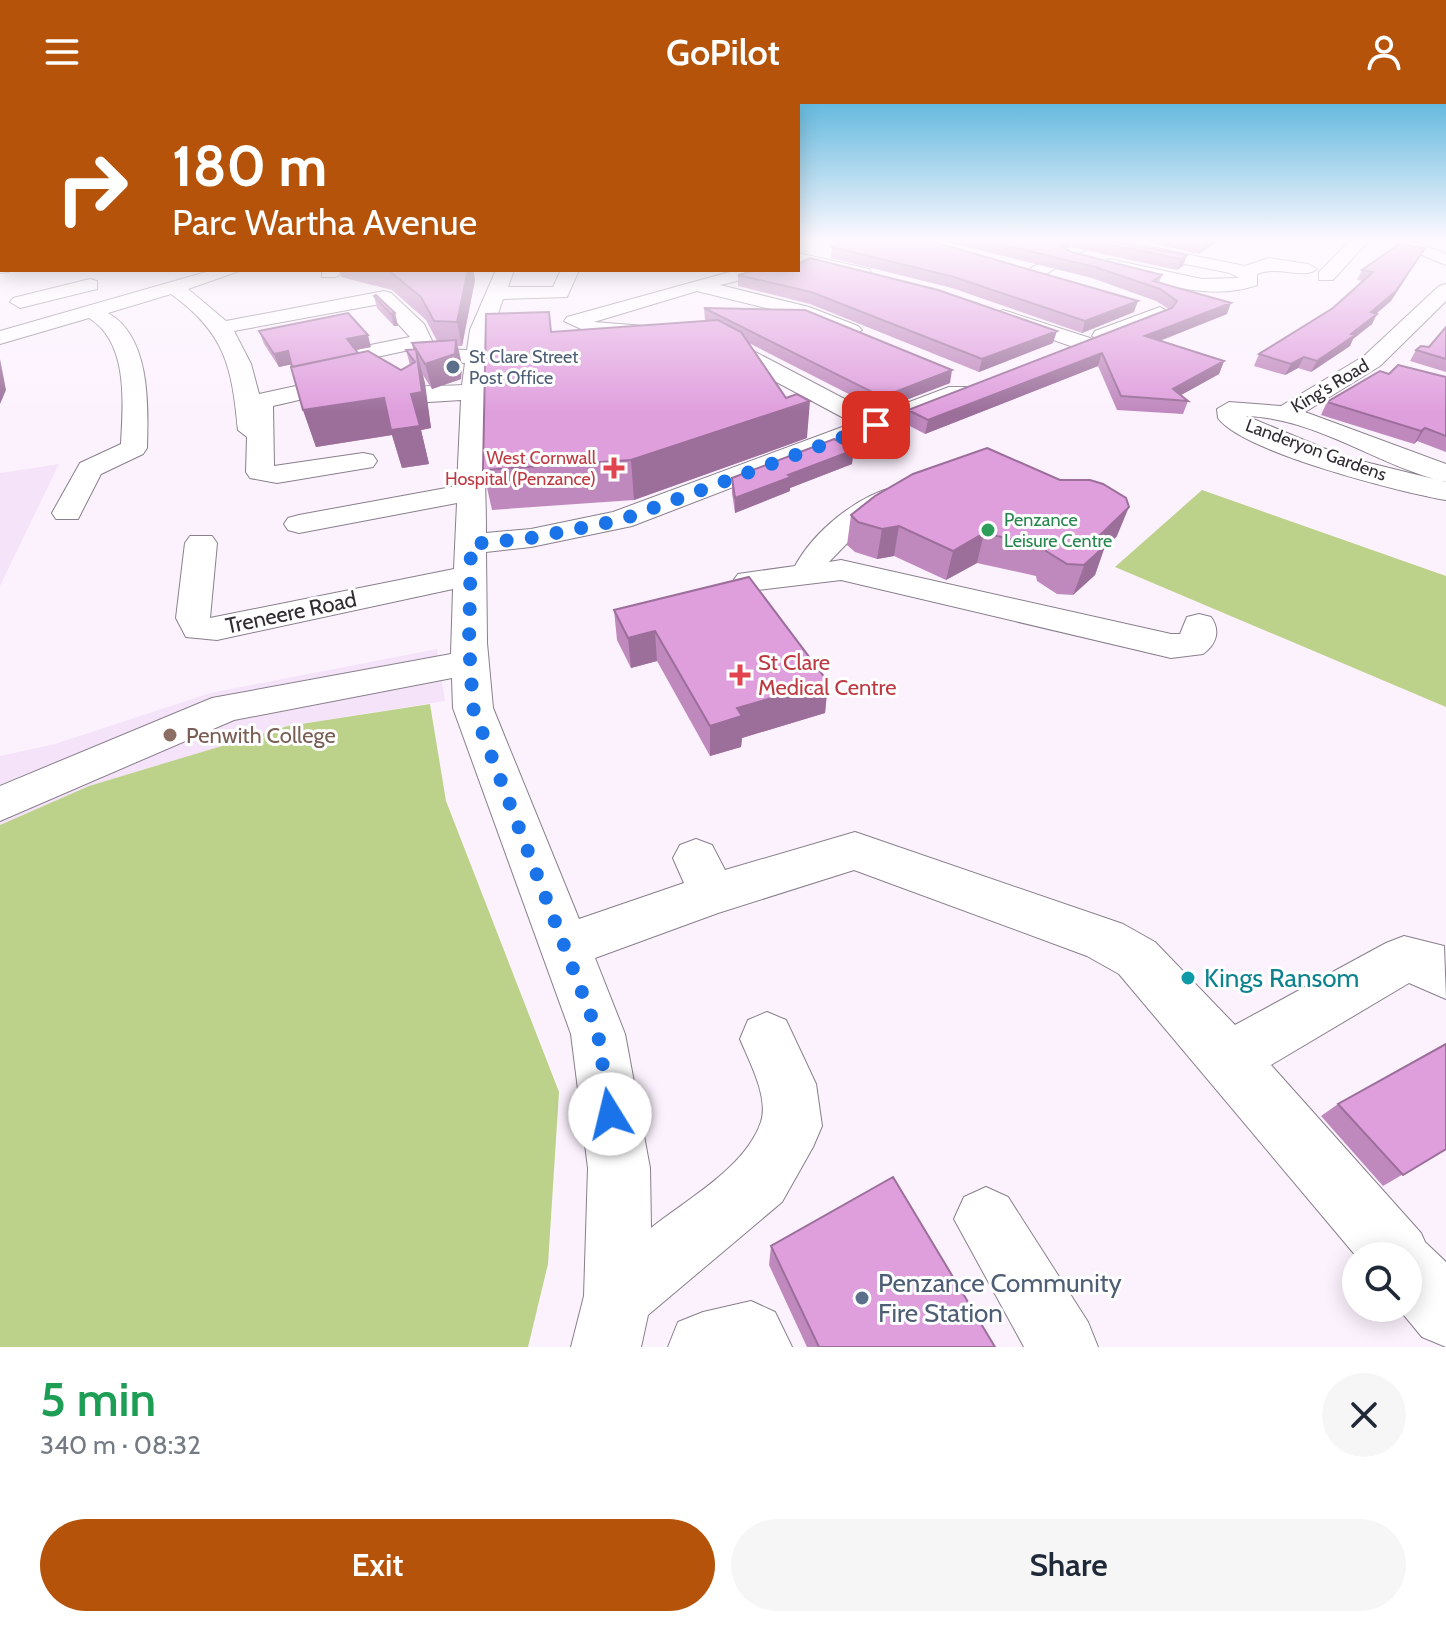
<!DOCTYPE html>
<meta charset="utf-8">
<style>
:root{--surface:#fff;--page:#f6f6f7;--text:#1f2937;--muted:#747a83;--accent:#b45309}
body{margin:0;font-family:Cabin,sans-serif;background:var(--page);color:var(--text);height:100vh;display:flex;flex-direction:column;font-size:30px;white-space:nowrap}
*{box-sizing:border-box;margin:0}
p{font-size:26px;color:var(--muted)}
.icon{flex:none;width:44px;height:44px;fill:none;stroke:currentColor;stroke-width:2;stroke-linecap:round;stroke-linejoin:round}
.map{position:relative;height:1243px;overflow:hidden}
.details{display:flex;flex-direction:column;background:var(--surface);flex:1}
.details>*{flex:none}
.top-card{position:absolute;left:0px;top:0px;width:800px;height:168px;box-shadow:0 4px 20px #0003;background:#b45309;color:#fff;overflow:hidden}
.fabs{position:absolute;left:1342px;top:1138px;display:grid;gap:16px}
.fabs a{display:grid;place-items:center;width:80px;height:80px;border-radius:50%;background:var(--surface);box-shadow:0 4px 20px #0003;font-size:40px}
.pin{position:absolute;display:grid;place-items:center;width:68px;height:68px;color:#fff;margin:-34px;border-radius:16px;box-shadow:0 4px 12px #0006}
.me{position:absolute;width:88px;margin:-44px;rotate:351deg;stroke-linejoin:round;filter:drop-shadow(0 0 6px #0008)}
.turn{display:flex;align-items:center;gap:28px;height:168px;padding:0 40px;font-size:36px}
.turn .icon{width:104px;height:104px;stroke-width:2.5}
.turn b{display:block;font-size:56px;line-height:68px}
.round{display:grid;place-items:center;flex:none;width:84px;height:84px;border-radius:42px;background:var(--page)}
.summary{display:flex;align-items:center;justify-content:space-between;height:136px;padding:0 40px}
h1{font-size:48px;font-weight:600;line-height:60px;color:#1e9e55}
.primary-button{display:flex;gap:16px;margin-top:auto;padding:16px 40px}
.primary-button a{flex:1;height:92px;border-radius:48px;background:var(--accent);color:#fff;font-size:32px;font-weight:600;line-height:92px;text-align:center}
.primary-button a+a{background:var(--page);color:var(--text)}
header{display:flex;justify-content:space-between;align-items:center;height:104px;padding:0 40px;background:var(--accent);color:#fff;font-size:36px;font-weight:600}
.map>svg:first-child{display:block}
.built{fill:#f5e4f9}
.green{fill:#bcd189}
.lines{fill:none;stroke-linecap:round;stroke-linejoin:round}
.minor-casing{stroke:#897f8c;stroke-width:2}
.minor{fill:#fff;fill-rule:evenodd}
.wall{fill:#c089be}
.shaded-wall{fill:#9c6f9b}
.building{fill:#df9fdd;stroke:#9c6f9b;stroke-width:2}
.route{stroke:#1a73e8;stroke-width:14;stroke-dasharray:0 25.2}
.service-dot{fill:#5c6f8a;stroke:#fff;stroke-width:3}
.health-dot{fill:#e0444e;stroke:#fff;stroke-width:3}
.leisure-dot{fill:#2e9e5b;stroke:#fff;stroke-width:3}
.education-dot{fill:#8d6e63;stroke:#fff;stroke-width:3}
.culture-dot{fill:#0f9aa8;stroke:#fff;stroke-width:3}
.labels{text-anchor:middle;stroke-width:6;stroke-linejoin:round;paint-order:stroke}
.far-service-label{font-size:18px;fill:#4e5e75;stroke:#fff;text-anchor:start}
.far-street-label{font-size:18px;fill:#312c32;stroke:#fff}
.far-health-label{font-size:18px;fill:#be3a42;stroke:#fff;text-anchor:end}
.far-leisure-label{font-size:18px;fill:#27864d;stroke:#fff;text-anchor:start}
.street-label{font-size:22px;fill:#312c32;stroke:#fff}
.health-label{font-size:22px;fill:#be3a42;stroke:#fff;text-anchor:start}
.education-label{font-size:22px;fill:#785e54;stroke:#fff;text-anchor:start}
.near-culture-label{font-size:26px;fill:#0d838f;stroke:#fff;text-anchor:start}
.near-service-label{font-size:26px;fill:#4e5e75;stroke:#fff;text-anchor:start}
</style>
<header><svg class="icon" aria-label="menu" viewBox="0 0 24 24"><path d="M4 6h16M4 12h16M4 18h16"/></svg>GoPilot<svg class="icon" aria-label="person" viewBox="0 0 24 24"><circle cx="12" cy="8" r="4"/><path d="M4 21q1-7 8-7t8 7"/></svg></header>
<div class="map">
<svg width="1446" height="1243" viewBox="0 0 1446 1243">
<rect width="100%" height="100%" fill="#fcf2fe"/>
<!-- built -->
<path class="built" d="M59,360L0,482V369Z
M437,545L445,597L288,622L89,682L0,721V652L55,640L210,589Z"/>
<!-- green -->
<path class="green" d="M1202,386L1446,472V603L1115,463Z
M430,600L446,697L559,988L548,1160L528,1243H0V721L89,682L288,622Z"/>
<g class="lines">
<defs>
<path id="minor" d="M1078,134L1100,137L1043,172H1031V164L1080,137Z
M1353,134H1371L1333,176H1319V168Z
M1381,134H1405L1446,150V161Z
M1131,139L1245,162L1269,154L1308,160L1317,165C1305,176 1279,161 1257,170V181C1207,199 1151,176 1103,164L1100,160L1109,155L1202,175L1239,174L1230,169L1125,148L1122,144Z
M798,149L869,165L871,169L862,175L798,159Z
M0,159L2,166L8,168L0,169Z
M213,166H242L188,185L226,217L384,187L391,189L424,220L436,245L467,246L470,226L496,166H514L508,183H553L561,166H579L567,193L503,195C476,268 486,352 486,429L531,425L613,408L853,319L709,242L706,237L709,232H725L875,311L949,283H967L970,288L967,293L632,422L531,443L486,448L487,539L493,604L579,815L684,779L673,754L680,741L696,735L712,741L725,766L855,728L1123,820L1155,838L1235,921L1386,839L1404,832L1444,842L1446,895L1409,879L1271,961L1421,1129L1425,1138L1446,1158V1243L1422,1233L1398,1204H1408V1152H1356L1119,870L1087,852L854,766L718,809L595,854L625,930L650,1064L651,1124C687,1095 745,1064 761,1018C769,993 749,957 740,935L748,916L767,908L786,916L816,980L822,1022L813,1043L782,1098L648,1211L641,1243H571L584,1192L588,1064L571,930L453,604L452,574L234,616L0,717V682L212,594L451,550L453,485L217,536L186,533L176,514L185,439L190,432H212L217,439L210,514L454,465L457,399L299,429L288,426L284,420L288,414L299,411L457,382L461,296L413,299L395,305L383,298C398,278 439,283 462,281L465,259L419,256L414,245L316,266L305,259L316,252L410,233L380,200L234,227L251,260L259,290L351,270L363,277L359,282L273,302L274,362L363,349L373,351L377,357L373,363L277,379L250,374L246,368L247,333L238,326C232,262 225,229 171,190L108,209C151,233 148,302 147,344L143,350L101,370L78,415H56L52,409L80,359L121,340C123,299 129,239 89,214L0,240V227Z
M322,166H347L336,173H322Z
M737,166H769L766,170L720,181L809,203L858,222L862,226L851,232L795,211L697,187L594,218L657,223L661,227L657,231L650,233L594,231L564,217L567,213Z
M90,175L97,177V185L20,204L10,198L13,194Z
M1446,180V197L1380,262L1305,308L1446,360V396C1403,389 1242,348 1218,314L1217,305L1229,298L1281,302L1364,252L1439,182ZM1246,312C1317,314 1378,362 1446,378L1345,353Z
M1160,203L1170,209L1167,213L1111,237L1103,238L1092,232L1095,227Z
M1003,206L1090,234L1093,239L1082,246L996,216L993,212Z
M894,383L904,386L909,392L904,398L855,431L829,458L841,456L1171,530H1180L1187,513L1199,510L1211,513C1221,527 1216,541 1203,550L1171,554L841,476L750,487L738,484L733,477L738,470L795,462C814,427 856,393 894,383Z
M986,1083L1008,1093L1088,1218L1098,1243H1024L954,1115L964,1093Z
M751,1197L775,1208L792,1243H668L678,1218L703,1208Z"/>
</defs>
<!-- minor casing -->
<use href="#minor" class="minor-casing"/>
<!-- minor -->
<use href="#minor" class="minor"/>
</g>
<!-- wall -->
<path class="wall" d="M930,134H1092L1187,151L1183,162L1177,166L1070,143L1067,145L1071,148L1162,171L1159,179L1227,210L1160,237L1224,257L1219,270L1181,291L1188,297L1183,310L1117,306L1098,262L925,330L906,320L908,306L1169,205L1156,197L1092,174Z
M1148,134H1216L1215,139L1199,150L1146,138Z
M832,143L1134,208L1082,229L952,184L831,154Z
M1425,144L1391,197L1376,210L1372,220L1353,235L1350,242L1311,268L1298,264L1285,271L1254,262L1259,250L1333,204L1363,177L1357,176L1362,166Z
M339,166H473L475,176L462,242H458L462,261L461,275L432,285L423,271L431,324L421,326L429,360L402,364L392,331L316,343L303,306L292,260L279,263L264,240L259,227L371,243L356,246L358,249L401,266L410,261L406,246L413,245L412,239L437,237L426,216L392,186L341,173Z
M738,171L1053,239L979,268L810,200L738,182Z
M374,192L395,209L398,222H394L377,204Z
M704,204L950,279L880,306L749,239L807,334L634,396L492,406L483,366L552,228L707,217L705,216Z
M1446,223V268L1410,257L1416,246L1429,243Z
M1389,270L1446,273V348L1417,337L1414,340L1321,311L1327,298Z
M852,360L790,384V387L735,409L732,389V374Z
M851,411L1117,432L1104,445L1095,471L1073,491L1057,490L1037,477L1036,472L977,459L946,476L894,452L877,455L855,448L847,441Z
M614,506L828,578L825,609L742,634L741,643L710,652L657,557L631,564L617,536Z
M1338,1000L1446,1045L1383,1082L1321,1012Z
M771,1142L995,1243H807L769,1161Z"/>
<!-- shaded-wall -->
<path class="shaded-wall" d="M1070,134H1072L1070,143L1057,150L1060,140Z
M1211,134H1216L1215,139L1199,150L1203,140Z
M1425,144L1391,197L1365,219L1371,208Z
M1187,151L1183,162L1177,166L1181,155Z
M468,166H473L475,176L462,242L457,218Z
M1138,197L1134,208L1082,229L1085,217Z
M1231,199L1227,210L1141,244L1145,232Z
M395,209L398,222H394L391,210Z
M1377,210L1372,220L1353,235L1350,242L1311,268L1317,257Z
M1057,227L1053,239L979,268L982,255Z
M368,231L371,243L351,247L347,235Z
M456,236L462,261L461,275L432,285L425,260Z
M416,245L425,279L431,324L421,326L429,360L402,364L392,331L316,343L303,306L411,290Z
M288,247L293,260L279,263L274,250Z
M1102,249L1098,262L925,330L928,316Z
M1304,253L1298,264L1285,271L1291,260Z
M0,255L6,286L0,300Z
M1224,257L1219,270L1172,296L1173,285Z
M952,266L950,279L880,306L882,293Z
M810,297L807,334L634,396L631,356Z
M1425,324L1417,337L1414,340L1421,327Z
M854,346L852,360L790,384V387L735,409V394L788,371Z
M1129,403L1117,432L1104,445L1095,471L1073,491L1093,438Z
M899,422L894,452L877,455L882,425Z
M984,429L977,459L946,476L953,447Z
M655,527L657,557L631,564L628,534Z
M828,578L825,609L742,634L741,643L710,652V622L737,604Z"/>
<!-- building -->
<path class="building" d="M851,134H920L1138,197L1085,217L954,173L832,143Z
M974,134H1070L1060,140L1071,148L1162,171L1153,177L1231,199L1145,232L1224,257L1173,285L1188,297L1121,292L1102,249L928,316L908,306L1172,204L1177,197L1160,185L1095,163Z
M1079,134H1092L1187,151L1181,155Z
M1180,134H1211L1203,140Z
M1399,140L1425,144L1396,187L1371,208L1377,210L1351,230L1355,231L1317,257L1304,253L1291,260L1259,250L1333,204L1373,168L1362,166Z
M810,154L938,186L1057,227L982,255L811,188L738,171L757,166H798V160Z
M388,166H468L457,218L434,217L421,193Z
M376,191L395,209L391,210L374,192Z
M704,204L805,206L952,266L882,293Z
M549,208L551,228L718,216L741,228L786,294L797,290L810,297L631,356L483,366L486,210Z
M348,209L368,231L347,235L358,249L292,263L288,247L274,250L259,227Z
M1446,223V255L1416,246L1421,242L1429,243Z
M456,236L455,250L425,260L412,239Z
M416,245L422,288L411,290L420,322L391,326L384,294L303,306L291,263L368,247L401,266L415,258L406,246Z
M1398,261L1446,273V332L1425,324L1421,327L1327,298L1380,267L1389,270Z
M834,335L854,346L788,371L791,373L735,394L732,374Z
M987,344L1060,376H1090L1103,380L1126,394L1129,403L1093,438L1106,441L1084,461L1067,460L1046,447V443L984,429L953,447L899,422L882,425L858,418L851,411L875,392L913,370Z
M749,473L828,578L737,604L742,612L710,622L655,527L628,534L614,506Z
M1446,940V1045L1403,1071L1338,1000Z
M893,1073L995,1243H819L771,1142Z"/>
<!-- sky -->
<linearGradient id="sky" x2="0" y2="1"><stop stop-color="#65badf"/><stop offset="0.44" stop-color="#fef9ff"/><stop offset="1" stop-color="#fef9ff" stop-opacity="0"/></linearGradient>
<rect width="1446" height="308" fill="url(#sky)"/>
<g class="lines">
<!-- route -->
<path class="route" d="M610,1010L598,930L473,604L469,539L471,440L531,434L621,416L876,321"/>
</g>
<!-- markers -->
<g class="service-dot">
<circle cx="453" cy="263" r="8"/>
<circle cx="862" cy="1194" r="8"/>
</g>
<g class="health-dot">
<path d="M610 352h8v8h8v8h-8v8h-8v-8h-8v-8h8z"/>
<path d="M736 559h8v8h8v8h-8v8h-8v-8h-8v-8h8z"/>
</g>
<circle class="leisure-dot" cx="988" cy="426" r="8"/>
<circle class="education-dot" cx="170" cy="631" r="8"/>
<circle class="culture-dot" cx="1188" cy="874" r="8"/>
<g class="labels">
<!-- far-service labels -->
<g class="far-service-label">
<text x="469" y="259">St Clare Street<tspan x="469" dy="21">Post Office</tspan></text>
</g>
<!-- far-street labels -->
<g class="far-street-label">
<text transform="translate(1330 282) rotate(-31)" y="6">King's Road</text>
<text transform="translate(1316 346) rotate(20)" y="6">Landeryon Gardens</text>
</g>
<!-- far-health labels -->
<g class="far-health-label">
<text x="596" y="360">West Cornwall<tspan x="596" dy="21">Hospital (Penzance)</tspan></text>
</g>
<!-- far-leisure labels -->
<g class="far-leisure-label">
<text x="1004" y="422">Penzance<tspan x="1004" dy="21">Leisure Centre</tspan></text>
</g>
<!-- street labels -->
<g class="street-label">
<text transform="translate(291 508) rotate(-12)" y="8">Treneere Road</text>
</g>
<!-- health labels -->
<g class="health-label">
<text x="758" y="566">St Clare<tspan x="758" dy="25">Medical Centre</tspan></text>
</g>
<!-- education labels -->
<g class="education-label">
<text x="186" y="639">Penwith College</text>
</g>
<!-- near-culture labels -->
<g class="near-culture-label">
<text x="1204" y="883">Kings Ransom</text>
</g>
<!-- near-service labels -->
<g class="near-service-label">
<text x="878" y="1188">Penzance Community<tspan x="878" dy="30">Fire Station</tspan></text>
</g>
</g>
</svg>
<div class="fabs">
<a><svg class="icon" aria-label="search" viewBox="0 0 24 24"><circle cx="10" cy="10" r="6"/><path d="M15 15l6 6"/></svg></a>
</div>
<div class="pin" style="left:876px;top:321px;background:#d93025"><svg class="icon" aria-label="arrive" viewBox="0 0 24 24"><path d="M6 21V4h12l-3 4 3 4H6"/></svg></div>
<svg class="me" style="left:610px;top:1010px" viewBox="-20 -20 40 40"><circle r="19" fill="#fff"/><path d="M0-13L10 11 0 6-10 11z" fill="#1a73e8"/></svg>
<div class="top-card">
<div class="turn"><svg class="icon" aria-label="right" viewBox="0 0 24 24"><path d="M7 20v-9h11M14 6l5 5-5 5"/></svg><div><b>180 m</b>Parc Wartha Avenue</div></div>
</div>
</div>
<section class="details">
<div class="summary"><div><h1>5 min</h1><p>340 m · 08:32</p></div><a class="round"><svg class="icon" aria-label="close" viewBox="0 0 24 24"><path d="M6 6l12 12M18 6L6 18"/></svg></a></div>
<div class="primary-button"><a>Exit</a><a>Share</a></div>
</section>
